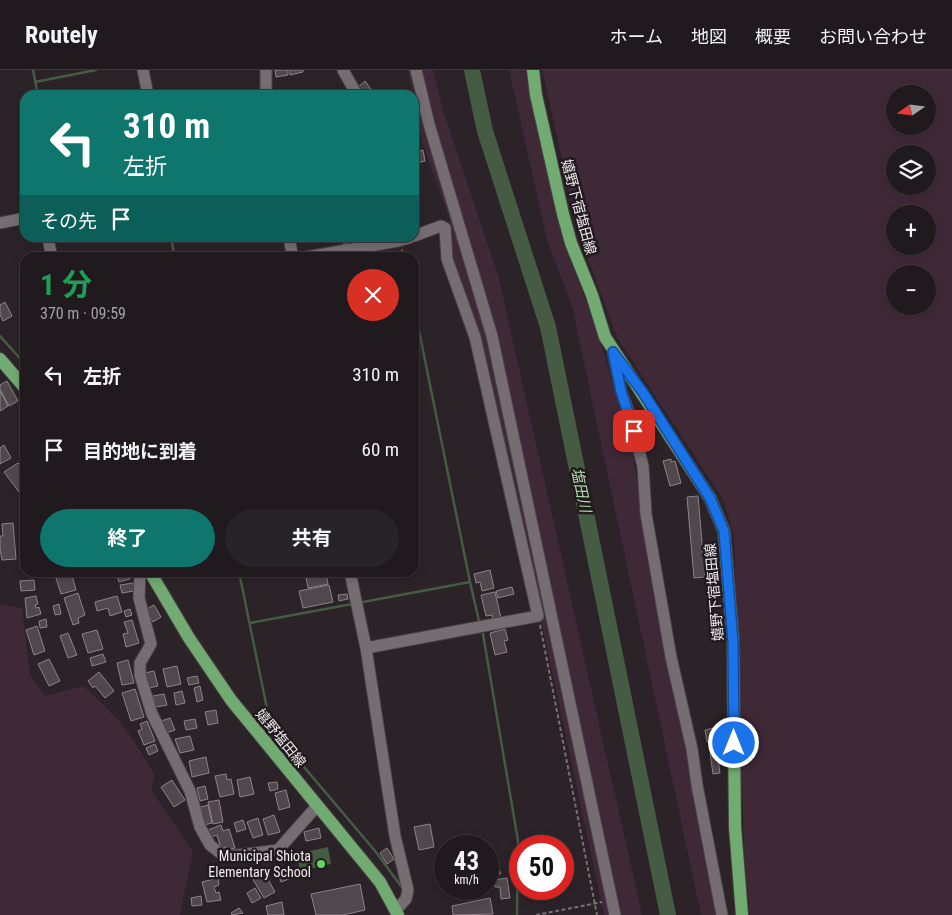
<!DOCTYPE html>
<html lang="ja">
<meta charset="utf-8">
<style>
:root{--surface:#201a1e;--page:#282327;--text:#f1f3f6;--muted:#a2a1a4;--line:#3d383c;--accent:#0f766e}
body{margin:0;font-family:"Roboto Condensed","Noto Sans JP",sans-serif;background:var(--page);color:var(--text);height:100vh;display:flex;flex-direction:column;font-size:19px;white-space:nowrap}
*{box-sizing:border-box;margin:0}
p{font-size:16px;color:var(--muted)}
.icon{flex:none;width:28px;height:28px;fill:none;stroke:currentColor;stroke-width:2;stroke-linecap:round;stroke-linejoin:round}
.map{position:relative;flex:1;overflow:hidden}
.side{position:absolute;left:20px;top:182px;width:399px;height:325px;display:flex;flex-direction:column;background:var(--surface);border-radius:15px;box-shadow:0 2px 8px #0003,0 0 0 1px var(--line)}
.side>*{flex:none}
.top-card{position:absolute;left:20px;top:20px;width:399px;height:152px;border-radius:15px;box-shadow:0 2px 8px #0003,0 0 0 1px var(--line);background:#0f766e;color:#fff;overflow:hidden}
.needle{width:32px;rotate:256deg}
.fabs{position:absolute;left:886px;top:15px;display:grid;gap:10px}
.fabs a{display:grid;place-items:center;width:50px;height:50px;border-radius:50%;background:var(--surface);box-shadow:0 2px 8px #0003,0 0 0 1px var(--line);font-size:25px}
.speed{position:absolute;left:434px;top:765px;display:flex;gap:10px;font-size:25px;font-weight:700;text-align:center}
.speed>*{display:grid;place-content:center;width:65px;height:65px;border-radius:50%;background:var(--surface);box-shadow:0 2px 8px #0003,0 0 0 1px var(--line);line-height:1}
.speed small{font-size:12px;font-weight:400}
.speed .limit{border:8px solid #d22;background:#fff;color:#111}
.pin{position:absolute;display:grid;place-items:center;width:42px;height:42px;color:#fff;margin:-21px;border-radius:10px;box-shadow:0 2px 8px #0006}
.me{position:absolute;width:55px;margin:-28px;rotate:0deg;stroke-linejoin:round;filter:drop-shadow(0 0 4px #0008)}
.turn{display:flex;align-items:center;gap:18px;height:105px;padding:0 20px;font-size:22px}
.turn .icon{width:65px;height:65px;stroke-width:2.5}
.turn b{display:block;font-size:35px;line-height:42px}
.then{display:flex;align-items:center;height:48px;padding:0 20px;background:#0003;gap:10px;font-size:19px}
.round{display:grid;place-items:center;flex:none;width:52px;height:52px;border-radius:26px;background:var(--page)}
.overview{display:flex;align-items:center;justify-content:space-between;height:85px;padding:0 20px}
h1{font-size:30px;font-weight:700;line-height:38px;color:#1e9e55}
.action{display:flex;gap:10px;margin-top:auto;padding:10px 20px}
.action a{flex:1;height:58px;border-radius:30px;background:var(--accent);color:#fff;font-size:20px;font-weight:700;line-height:58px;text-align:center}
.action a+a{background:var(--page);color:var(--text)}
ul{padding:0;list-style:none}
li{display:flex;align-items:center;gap:15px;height:75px;padding:0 20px}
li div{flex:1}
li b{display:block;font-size:19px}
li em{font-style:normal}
header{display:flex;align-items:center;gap:30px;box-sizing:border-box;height:70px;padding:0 25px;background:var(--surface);border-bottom:1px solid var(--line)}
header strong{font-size:24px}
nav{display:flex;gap:28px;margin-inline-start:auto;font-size:18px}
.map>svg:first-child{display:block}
.green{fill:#402937;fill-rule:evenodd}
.water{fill:#455b44}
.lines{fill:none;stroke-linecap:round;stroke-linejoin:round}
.stream{stroke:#455b44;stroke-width:2.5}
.river{stroke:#455b44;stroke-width:16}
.building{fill:#50484d;stroke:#8d8389}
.minor-casing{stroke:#484246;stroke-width:13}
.major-casing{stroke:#484246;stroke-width:14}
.path{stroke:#787075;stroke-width:2;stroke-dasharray:4 2.5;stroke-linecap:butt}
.minor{stroke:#766d72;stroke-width:11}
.major{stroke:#72ab72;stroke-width:12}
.route-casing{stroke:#114b97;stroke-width:12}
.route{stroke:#1a73e8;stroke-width:9}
.poi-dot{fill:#64d468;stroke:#211a1e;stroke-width:2}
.labels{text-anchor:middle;stroke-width:5;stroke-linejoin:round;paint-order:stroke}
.street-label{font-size:14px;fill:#f1ebee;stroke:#211a1e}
.poi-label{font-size:14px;fill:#f1ebee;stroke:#211a1e;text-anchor:end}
.water-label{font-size:15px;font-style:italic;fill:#b0dbae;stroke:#211a1e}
</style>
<header>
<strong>Routely</strong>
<nav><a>ホーム</a><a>地図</a><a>概要</a><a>お問い合わせ</a></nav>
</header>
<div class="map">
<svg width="952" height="845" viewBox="0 0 952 845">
<rect width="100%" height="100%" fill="#2b2328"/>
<!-- green -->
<path class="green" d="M408,0H433L443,40L499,209L642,845H604L480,263L452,183L449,147L421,69Z
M509,0H528L562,165L601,273L633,384L640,429L652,443L674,588L728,845H701L572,236L547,170Z
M542,0H952V845H750L745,798L734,466L724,431L618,269L580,168ZM895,24H928V56H895ZM895,84H928V116H895ZM895,144H928V176H895ZM895,204H928V236H895Z
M0,534L22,538L30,605L45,626L83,616C119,647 132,665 155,706L151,720L193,782L180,845H0Z"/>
<!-- water -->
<path class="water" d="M328,777L331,794L300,801L297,784Z"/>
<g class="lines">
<!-- stream -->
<path class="stream" d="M33,0L38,25
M35,12L96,0
M171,168L175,188
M402,180L404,188
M414,236L470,512
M0,266L25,294
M239,502L271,658L376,782L403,819
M363,532L470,512L479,551
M250,553L352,534
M483,564L518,771L517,844"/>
<!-- river -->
<path class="river" d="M472,0L485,61L548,257L668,845"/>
</g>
<!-- building -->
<path class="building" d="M275,0H288V5L276,7Z
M290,0H303V2L290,5Z
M365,11L375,25H362L357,18Z
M423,80L425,91L417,93L414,82Z
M414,137L419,154L414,156Z
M342,168H357L358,171L344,174Z
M5,232L12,246L3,251L0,245V235Z
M7,311L18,331L9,336L0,319V315Z
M0,321L8,336L0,341Z
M4,375L11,388L0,394V378Z
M671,389V392L675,391L681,413L670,416L663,391Z
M18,393L25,400V419L19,422L4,402Z
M698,426L705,507L694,508L687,427Z
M13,453L16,489L2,490L0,479V466H3L2,454Z
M490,500L494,518L482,521L480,512L476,513L474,504Z
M62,502H71L76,520L61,524L55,505Z
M116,502H128L130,509L119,512Z
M305,502H326L328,514L308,518Z
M34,510L35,520L21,521L20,511Z
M133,513L134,521L122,523L120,515Z
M329,515L333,532L303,538L299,521Z
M512,517L514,524L498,528L496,521Z
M495,522L501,548L493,550L492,545L486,546L481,525Z
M78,523L85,545L78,548L79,553L73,555L64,528Z
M347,524L348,529L339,531L338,525Z
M36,526L38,534L35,535L36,538L39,537L41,544L27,548L25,528Z
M117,526L122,542L110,546L108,538L97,541L95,532Z
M59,534L61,544L55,545L53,536Z
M154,535L161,547L153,552L145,540Z
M130,539L132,545L126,547L124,541Z
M46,549L47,557L40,558L39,551Z
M132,550L139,573L126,577L123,564L128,563L124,552Z
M37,556L45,581L34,585L26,560Z
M505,559L508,570L504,571L507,582L495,585L490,563Z
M97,560L103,579L88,583L82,564Z
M68,563L77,585L68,588L60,566Z
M103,584L106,592L92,596L90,588Z
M49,589L60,611L49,616L38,594Z
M128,590L134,613L122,615L117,593Z
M177,596L181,614L167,617L163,599Z
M154,601L158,616L149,618L145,603Z
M99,602L114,621L105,628L95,616L93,618L88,611Z
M197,606L199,613L189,615L187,608Z
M200,616L203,630L197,632L194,618Z
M135,619L144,647L131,651L122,623Z
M182,621L185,633L176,635L174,623Z
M164,624L167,635L156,637L153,626Z
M216,640L218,653L208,655L205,642Z
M170,648L175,660L166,663L161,651Z
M195,649L197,658L186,660L184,651Z
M147,651L155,671L144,675L138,661L142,659L140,654Z
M713,658L715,670L707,672L705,660Z
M190,666L194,680L180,683L175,669Z
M155,674L158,681L149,685L146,678Z
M717,682L720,703L713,704L710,683Z
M206,687L209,703L192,707L189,691Z
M226,704L227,710L231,709L234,724L220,727L215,706Z
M250,707L254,724L240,727L237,710Z
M172,710L185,730L174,737L161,717Z
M277,712L278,719L270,721L268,713Z
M205,716L208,729L200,731L197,718Z
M286,720L290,737L279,740L275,723Z
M219,730L223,752L213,754L208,732Z
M208,735L212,753L204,755L201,737Z
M274,745L280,762L268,765L263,749Z
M258,748L263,765L253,768L247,752Z
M243,750L246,759L237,762L234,753Z
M430,754L434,777L419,780L414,757Z
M221,755L223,761L229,759L235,778L228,780L227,777L221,778L217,765L211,767L208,760Z
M319,758L321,768L306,771L304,762Z
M387,778L394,789L387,794L380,783Z
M497,797L501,803L495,807L492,801Z
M285,798L289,809L281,812L277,801Z
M264,802L275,822L264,828L252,808Z
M218,808L219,815L214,817L216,823L219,822L221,830L207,832L202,812Z
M507,808L510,828L501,829L500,817H495L494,810Z
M360,814L365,840L343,845H316L311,824Z
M255,818L261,828L252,833L247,823Z
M201,826L202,835L192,836L191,828Z
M490,828L493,844L453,845L452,836Z
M282,832L284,845H268L266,836Z
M239,838L243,843L232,845L231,843Z"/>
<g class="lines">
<defs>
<path id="minor" d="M143,0L148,25
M266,0V25
M343,0L357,25
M416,0L429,54L492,266L615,845
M0,153L25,148
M48,168L52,188
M289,168L293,188
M301,188L398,171L409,168
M613,282L621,321L629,343L643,396L646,444L671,587L692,679L697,715L722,845
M140,502L139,528L151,574L140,593V605L152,644L190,721L200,757L210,775L220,783L229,786L278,780L317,736
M350,502L366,578L395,766L408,820L406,829L396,840
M366,578L538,546L475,267L447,189L445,158L441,156L414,166"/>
<path id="major" d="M533,0L536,25L563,144L571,173L592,225L605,267L710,428L724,461L733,571L735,757L742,845
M0,289L25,318
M150,502L189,568L231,630L380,812L398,845"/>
</defs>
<!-- minor casing -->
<use href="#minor" class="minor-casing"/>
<!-- major casing -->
<use href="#major" class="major-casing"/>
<!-- path -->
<path class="path" d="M540,555L597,845
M536,845L602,832"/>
<!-- minor -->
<use href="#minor" class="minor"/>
<!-- major -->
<use href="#major" class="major"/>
</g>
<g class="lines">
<defs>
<path id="route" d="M634,361L621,321L613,282L644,324L710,428L724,461L733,572L734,673"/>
</defs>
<!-- route casing -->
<use href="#route" class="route-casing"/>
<!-- route -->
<use href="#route" class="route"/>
</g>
<!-- markers -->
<circle class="poi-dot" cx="321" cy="794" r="5"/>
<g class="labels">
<!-- street labels -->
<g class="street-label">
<text transform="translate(579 137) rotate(75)" y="5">嬉野下宿塩田線</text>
<text transform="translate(714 522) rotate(-95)" y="5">嬉野下宿塩田線</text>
<text transform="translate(281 668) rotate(51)" y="5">嬉野塩田線</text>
</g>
<!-- poi labels -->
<g class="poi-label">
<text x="311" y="791">Municipal Shiota<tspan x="311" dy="16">Elementary School</tspan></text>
</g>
<!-- water labels -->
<g class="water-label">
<text transform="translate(581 420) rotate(78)" y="5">塩田川</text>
</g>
</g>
</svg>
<div class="fabs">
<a><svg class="needle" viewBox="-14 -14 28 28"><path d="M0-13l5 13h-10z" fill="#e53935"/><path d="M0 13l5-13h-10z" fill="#a2a1a4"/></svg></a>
<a><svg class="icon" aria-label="layers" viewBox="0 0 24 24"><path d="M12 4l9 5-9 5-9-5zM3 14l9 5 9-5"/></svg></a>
<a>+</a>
<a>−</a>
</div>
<div class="speed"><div>43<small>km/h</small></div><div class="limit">50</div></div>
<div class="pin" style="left:634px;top:361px;background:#d93025"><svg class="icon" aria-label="arrive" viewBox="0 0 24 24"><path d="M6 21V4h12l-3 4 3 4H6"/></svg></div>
<svg class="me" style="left:734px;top:673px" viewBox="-20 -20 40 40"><circle r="17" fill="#1a73e8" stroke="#fff" stroke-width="3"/><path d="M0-11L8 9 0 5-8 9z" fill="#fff"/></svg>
<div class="top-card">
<div class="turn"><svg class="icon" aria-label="left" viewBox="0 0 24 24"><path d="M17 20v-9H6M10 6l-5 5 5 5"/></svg><div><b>310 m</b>左折</div></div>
<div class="then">その先<svg class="icon" aria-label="arrive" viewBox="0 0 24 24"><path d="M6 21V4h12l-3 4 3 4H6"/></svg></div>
</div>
<section class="side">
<div class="overview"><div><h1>1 分</h1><p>370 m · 09:59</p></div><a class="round" style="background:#d93025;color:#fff"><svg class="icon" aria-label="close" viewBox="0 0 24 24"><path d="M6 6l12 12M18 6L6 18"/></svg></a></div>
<ul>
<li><svg class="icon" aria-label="left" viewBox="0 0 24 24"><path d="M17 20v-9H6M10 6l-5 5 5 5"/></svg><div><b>左折</b></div><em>310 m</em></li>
<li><svg class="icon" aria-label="arrive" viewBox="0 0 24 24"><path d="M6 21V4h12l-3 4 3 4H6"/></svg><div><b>目的地に到着</b></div><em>60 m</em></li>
</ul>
<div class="action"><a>終了</a><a>共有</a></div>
</section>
</div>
